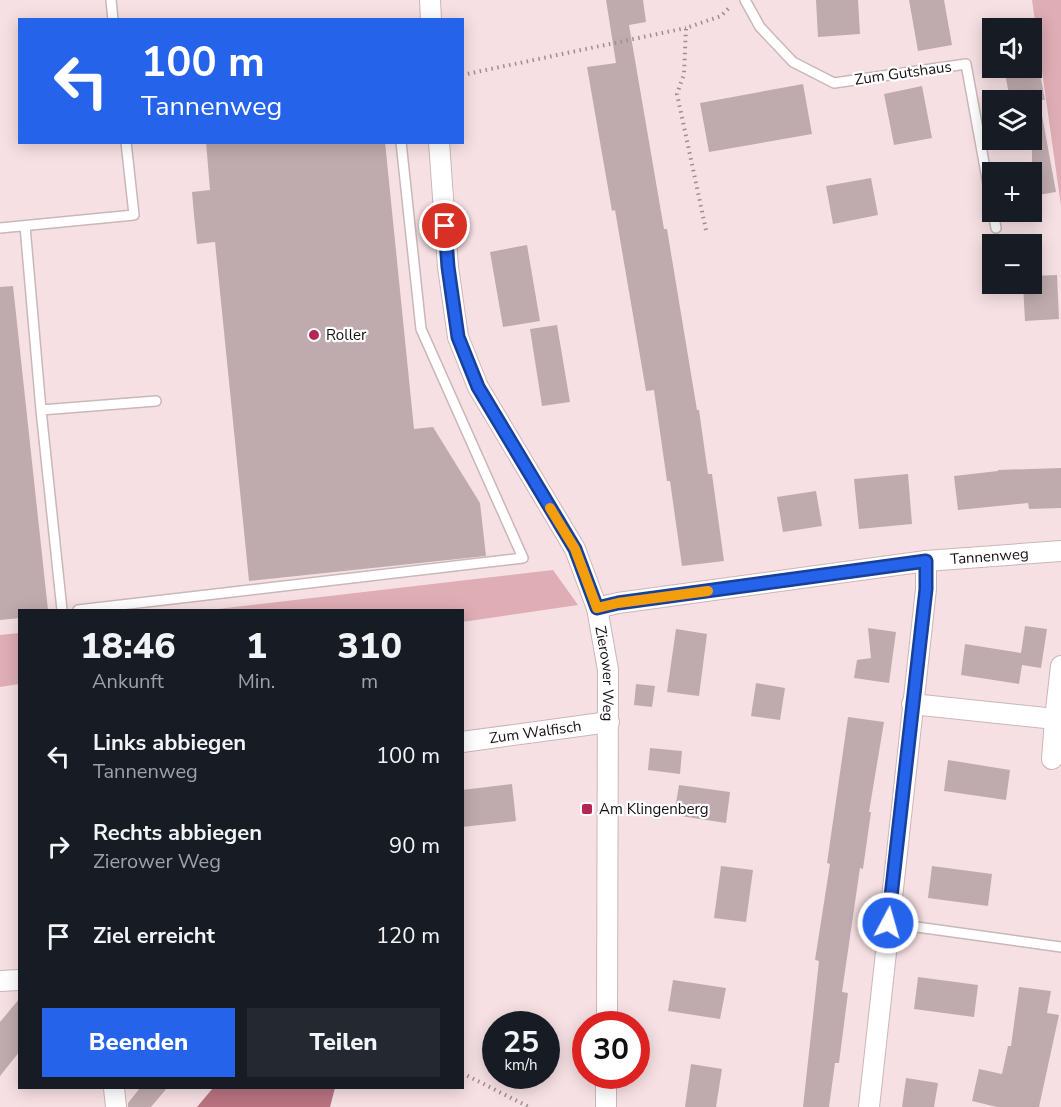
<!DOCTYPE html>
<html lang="de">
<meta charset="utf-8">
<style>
:root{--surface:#171b24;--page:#242831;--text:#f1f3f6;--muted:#9ea1a6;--accent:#2563eb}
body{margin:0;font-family:"Nunito Sans",sans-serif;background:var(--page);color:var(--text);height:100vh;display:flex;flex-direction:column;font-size:22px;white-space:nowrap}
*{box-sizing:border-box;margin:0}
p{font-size:20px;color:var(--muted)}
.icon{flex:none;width:33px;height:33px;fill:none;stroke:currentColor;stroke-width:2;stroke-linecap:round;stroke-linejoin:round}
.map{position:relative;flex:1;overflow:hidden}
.details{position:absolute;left:18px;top:609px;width:446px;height:480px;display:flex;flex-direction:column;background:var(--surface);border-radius:0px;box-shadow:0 3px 15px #0003}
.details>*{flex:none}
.top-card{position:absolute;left:18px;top:18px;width:446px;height:126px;border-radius:0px;box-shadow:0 3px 15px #0003;background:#2563eb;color:#fff;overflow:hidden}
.fabs{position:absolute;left:982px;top:18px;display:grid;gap:12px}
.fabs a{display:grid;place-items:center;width:60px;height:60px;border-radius:0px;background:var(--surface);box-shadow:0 3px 15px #0003;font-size:30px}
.speed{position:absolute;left:482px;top:1011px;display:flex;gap:12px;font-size:30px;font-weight:700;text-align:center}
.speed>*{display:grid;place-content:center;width:78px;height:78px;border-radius:50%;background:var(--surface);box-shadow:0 3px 15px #0003;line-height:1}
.speed small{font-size:15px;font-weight:400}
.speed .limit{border:9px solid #d22;background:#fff;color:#111}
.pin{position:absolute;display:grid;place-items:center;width:51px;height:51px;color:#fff;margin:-26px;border:3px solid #fff;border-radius:50%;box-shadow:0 2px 6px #0007}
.me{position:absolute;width:66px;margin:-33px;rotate:6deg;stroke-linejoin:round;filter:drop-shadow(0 0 4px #0008)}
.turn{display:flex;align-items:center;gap:21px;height:126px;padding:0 24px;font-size:27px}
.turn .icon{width:78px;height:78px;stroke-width:2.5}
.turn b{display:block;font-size:42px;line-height:51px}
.eta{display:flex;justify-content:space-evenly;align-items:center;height:102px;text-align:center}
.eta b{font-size:36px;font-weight:800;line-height:42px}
.cta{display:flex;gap:12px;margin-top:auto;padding:12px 24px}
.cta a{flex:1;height:69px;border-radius:0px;background:var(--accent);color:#fff;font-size:24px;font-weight:800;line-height:69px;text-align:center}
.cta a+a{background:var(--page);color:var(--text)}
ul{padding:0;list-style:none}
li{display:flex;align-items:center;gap:18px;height:90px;padding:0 24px}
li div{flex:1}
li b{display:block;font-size:22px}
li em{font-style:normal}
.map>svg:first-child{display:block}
.green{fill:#dfadb5}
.water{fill:#b87280}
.building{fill:#bfabae}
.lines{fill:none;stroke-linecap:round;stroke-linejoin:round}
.service-casing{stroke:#cbb6b9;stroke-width:12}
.minor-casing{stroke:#cbb6b9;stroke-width:22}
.path{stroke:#9e8e90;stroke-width:4;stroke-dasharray:1.5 4.5;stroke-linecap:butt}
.service{stroke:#fff;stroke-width:9}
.minor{stroke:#fff;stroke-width:20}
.route-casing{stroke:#184099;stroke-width:15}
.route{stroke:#2563eb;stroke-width:10}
.slow{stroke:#f59e0b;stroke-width:10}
.poi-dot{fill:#b52655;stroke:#fff;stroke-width:2}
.labels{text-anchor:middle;stroke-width:4.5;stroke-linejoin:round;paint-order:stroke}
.street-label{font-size:15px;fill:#160f10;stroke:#fff}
.poi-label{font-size:15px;fill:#160f10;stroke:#fff;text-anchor:start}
</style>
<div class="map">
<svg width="1061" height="1107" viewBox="0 0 1061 1107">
<rect width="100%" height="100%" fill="#f6e0e3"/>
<!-- green -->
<path class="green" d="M1032,0H1061V206Z
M553,570L578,605L462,622V610H209Z
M19,633V684L0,687V635Z"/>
<!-- water -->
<path class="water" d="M213,1088H335L330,1107H197Z"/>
<!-- building -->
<path class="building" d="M606,0H643L646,22L629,25L664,229H667L697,410H699L708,474H712L724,561L682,566L670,481H667L654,390L646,391L615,210L612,211L587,67L616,63Z
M816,0H858L860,34L818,37Z
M909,0H944L952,45L918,51Z
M1004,68H1039L1045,100H1010Z
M803,84L812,134L709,152L700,103Z
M922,86L932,138L894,145L884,94Z
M1042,115L1056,192L1032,196V116Z
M206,142H385L414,429L433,427L480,503L486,556L249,581L215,242L197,244L194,215L192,192L210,190Z
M871,178L878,215L833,224L826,186Z
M527,245L540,321L503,327L490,252Z
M1057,275L1059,319L1025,321L1023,284H1032V276Z
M13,286L48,610H20V618L0,620V287Z
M557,325L570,402L542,406L530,329Z
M1061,468V508L1029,509L1028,503L958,510L954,476L998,471V470Z
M908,474L912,524L859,529L854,479Z
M816,491L822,526L783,532L777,497Z
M1025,626L1047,629L1041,668L1022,665L1019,684L961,675L965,644L1021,653Z
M868,628L896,632L889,683L854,678L857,660L871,658Z
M676,629L707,634L699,696L667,692Z
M756,683L785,688L780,720L751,716Z
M636,684L655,686L652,707L634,705Z
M848,717L884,722L869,812H871L863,869L860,868L842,992L848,993L839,1063H835L829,1107H803L819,961L815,960L830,864L827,863Z
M650,748L682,751L680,774L648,770Z
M948,760L1010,770L1006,800L944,791Z
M512,784L516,821L462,827V790Z
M679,785L730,792L726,823L674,815Z
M721,866L753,870L746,922L714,918Z
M932,866L992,874L988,906L928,898Z
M918,977L978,985L974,1017L914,1009Z
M673,980L726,988L720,1019L668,1011Z
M1019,987L1051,991L1047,1013L1059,1015L1039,1107H997L972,1101L979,1069L1002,1074L1008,1046H1011Z
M20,998V1051L0,1076V1022Z
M691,1064L722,1069L716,1107H685Z
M906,1078L938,1083L934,1107H902Z
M140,1088H167L151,1107H128V1103Z"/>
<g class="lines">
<defs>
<path id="service" d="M111,0L113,20
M745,0L760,27L793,62L834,83L966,64L996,228
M25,226L41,410L62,610
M0,228L134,215L126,142
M41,410L156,401
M78,610L523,558L421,329L401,142
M888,923L1061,947"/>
<g id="minor">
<path d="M430,0L431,20"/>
<path id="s1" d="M439,142L448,267L458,337L478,387L575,549L597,608L608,670L607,1024"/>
<path id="s2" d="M597,608L618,603L926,561L1061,551"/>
<path d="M912,704L1055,719L1052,759"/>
<path d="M1055,719L1061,666"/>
<path id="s3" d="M462,742L609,722"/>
<path d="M0,981L20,980"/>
<path d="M114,1088L116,1107"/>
<path d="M606,1107V1076"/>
<path d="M869,1107L926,589V561"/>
</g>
</defs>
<!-- service casing -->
<use href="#service" class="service-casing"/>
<!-- minor casing -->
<use href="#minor" class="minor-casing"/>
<!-- path -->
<path class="path" d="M462,75L686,28
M706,230L677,94L684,74L686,28L721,16L730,7
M462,1073L529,1107"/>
<!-- service -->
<use href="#service" class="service"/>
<!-- minor -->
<use href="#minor" class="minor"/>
</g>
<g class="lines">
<defs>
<path id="route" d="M445,226L448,267L458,337L478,387L575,549L597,608L618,603L926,561V589L888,923"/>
</defs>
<!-- route casing -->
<use href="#route" class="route-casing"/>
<!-- route -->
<use href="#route" class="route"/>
<!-- slow -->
<path class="slow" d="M550,508L575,549L597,608L618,603L708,591"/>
</g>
<!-- markers -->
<g class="poi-dot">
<circle cx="314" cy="335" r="6"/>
<rect x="581" y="803" width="12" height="12" rx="3"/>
</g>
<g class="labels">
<!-- street labels -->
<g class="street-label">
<text transform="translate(903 73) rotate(-8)" y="5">Zum Gutshaus</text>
<text dy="5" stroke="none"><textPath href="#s2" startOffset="396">Tannenweg</textPath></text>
<text dy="5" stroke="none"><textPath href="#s1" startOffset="568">Zierower Weg</textPath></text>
<text dy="5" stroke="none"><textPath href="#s3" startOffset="74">Zum Walfisch</textPath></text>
</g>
<!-- poi labels -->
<g class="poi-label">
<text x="326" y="340">Roller</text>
<text x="599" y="814">Am Klingenberg</text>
</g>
</g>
</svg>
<div class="fabs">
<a><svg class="icon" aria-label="sound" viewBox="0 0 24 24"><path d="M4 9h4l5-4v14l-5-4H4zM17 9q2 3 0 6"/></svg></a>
<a><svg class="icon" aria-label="layers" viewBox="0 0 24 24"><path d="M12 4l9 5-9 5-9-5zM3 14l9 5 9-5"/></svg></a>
<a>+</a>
<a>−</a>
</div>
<div class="speed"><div>25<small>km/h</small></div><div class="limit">30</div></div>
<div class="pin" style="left:445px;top:226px;background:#d93025"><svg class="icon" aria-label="arrive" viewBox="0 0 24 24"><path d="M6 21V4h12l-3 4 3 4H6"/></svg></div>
<svg class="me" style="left:888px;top:923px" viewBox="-20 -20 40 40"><circle r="17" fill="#2563eb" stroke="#fff" stroke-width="3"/><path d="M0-11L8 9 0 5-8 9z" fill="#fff"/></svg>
<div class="top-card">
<div class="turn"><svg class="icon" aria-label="left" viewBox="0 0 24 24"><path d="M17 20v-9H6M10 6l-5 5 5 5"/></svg><div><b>100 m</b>Tannenweg</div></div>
</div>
<section class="details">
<div class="eta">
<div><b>18:46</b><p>Ankunft</p></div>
<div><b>1</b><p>Min.</p></div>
<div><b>310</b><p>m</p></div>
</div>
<ul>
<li><svg class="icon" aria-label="left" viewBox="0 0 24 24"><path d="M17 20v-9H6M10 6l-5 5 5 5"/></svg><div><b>Links abbiegen</b><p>Tannenweg</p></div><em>100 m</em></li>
<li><svg class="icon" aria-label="right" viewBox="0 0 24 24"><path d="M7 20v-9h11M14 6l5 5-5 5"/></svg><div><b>Rechts abbiegen</b><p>Zierower Weg</p></div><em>90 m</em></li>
<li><svg class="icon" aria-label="arrive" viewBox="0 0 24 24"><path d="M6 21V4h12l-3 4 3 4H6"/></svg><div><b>Ziel erreicht</b></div><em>120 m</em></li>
</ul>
<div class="cta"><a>Beenden</a><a>Teilen</a></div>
</section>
</div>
